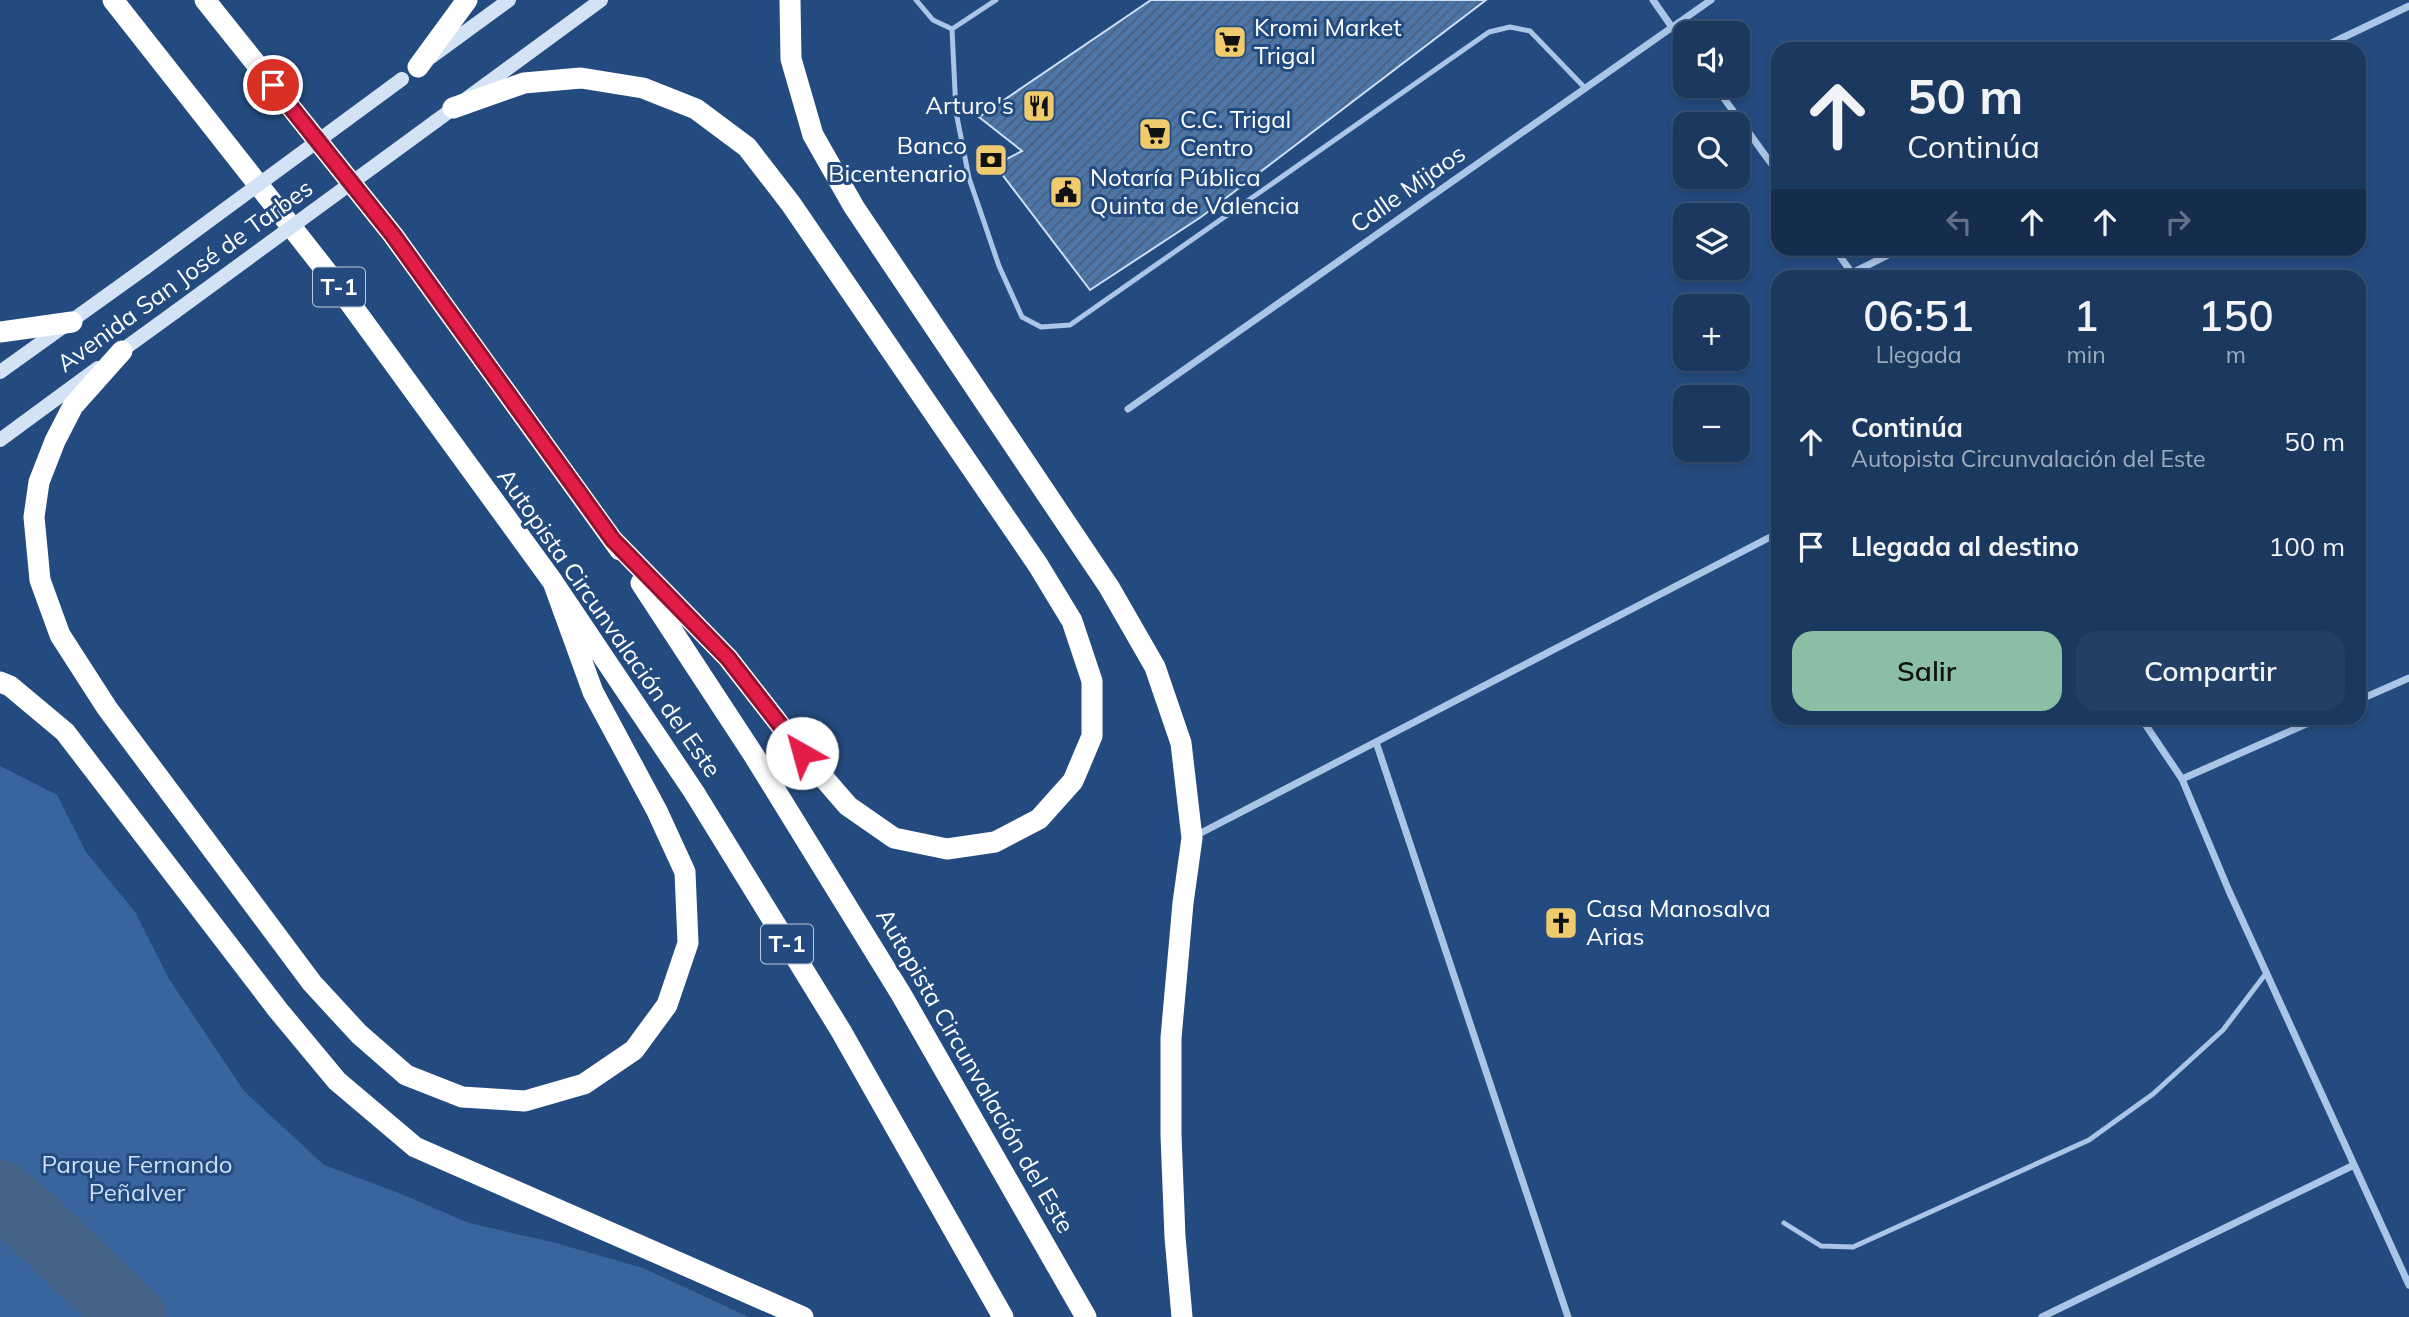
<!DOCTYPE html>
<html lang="es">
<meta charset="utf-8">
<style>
:root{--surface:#1b385f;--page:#243f65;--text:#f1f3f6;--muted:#a0acbd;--line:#395274;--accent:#8abfa5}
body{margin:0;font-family:Mulish,sans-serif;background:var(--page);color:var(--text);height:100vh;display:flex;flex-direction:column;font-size:26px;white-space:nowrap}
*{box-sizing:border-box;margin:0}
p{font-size:23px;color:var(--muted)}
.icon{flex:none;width:38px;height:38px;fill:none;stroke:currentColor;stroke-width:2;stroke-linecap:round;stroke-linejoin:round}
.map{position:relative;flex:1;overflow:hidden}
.details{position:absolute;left:1771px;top:270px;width:595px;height:455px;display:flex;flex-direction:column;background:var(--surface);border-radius:21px;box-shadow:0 4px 10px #0003,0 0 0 2px var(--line)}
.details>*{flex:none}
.guide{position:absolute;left:1771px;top:42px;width:595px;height:214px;border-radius:21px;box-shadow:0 4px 10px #0003,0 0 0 2px var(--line);background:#1b385f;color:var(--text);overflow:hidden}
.buttons{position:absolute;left:1673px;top:21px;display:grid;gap:14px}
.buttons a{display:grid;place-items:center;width:77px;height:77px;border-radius:14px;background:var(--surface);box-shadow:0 4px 10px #0003,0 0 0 2px var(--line);font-size:35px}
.pin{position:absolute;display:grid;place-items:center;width:60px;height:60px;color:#fff;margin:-30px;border:4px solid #fff;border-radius:50%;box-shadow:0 2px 7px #0007}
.me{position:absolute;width:77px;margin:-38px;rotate:322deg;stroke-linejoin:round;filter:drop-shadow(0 0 5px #0008)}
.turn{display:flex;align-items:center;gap:24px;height:147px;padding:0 21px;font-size:32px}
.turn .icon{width:91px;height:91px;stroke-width:2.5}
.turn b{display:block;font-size:49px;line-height:60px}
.lanes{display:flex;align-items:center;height:66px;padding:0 21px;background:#0003;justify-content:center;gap:35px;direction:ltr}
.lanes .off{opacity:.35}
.eta{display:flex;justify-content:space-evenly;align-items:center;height:119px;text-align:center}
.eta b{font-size:42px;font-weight:600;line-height:49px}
.cta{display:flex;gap:14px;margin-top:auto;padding:14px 21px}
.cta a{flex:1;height:80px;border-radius:21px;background:var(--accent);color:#111;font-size:28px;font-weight:600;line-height:80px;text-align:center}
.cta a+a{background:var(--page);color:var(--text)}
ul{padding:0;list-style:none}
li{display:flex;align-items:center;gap:21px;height:105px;padding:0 21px}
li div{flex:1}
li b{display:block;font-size:26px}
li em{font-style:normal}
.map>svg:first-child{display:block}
.green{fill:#38659d}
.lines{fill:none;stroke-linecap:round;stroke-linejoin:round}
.river{stroke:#456287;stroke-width:68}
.building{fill:url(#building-hatch);stroke:#cddff5;stroke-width:2}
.lane{stroke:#aac5e6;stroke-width:5}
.street{stroke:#aac5e6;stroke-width:7}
.secondary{stroke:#d4e2f5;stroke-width:14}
.highway{stroke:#fff;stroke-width:21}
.secondary-bridge{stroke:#d4e2f5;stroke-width:14}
.route-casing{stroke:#92132f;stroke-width:18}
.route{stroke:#e11d48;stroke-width:12}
.labels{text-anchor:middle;stroke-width:6;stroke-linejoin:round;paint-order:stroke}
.shield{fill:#244b7f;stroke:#bdc9d9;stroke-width:2}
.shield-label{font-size:23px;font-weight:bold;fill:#fff}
.poi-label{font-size:24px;fill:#fff;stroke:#244b7f;text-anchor:start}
.street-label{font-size:24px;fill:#fff;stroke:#244b7f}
.park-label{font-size:24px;fill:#cddff5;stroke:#244b7f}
</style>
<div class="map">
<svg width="2409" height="1317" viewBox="0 0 2409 1317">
<defs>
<pattern id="building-hatch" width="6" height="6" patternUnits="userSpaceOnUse" patternTransform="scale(1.75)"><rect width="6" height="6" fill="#4c75a8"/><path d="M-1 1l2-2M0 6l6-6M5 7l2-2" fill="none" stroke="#4c607a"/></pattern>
</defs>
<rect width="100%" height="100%" fill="#244b7f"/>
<!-- green -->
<path class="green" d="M0,766L57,795L86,852L135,912L169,979L244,1091L324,1165L399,1193L469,1223L552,1242L643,1268L749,1317H0Z"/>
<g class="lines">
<!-- river -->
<path class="river" d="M0,1194L34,1223L132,1317"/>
</g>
<!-- building -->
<path class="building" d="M1151,0H1486L1201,217L1090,290L995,165L1022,151L979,117Z"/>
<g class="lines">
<!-- lane -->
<path class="lane" d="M916,0L933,20L952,29L996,0
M952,29L956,112L969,178L999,266L1022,317L1041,327L1070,325L1489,32L1510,27L1530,31L1585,88
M1784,1223L1821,1246L1853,1247L2089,1140L2153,1094L2223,1030L2267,972"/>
<!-- street -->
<path class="street" d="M1653,0L1685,46
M2319,49L2409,6
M1715,86L1778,173
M1834,248L1854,276
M1852,273L1902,248
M1128,409L1711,0
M2359,700L2409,678
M2141,718L2182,779L2229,891L2409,1285
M1376,742L1568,1317
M2182,779L2320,718
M1195,836L1778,533
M2042,1317L2354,1165"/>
<!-- secondary -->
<path class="secondary" d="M431,57L509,0
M436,121L601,0
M117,354L175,312
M0,372L145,268
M0,440L98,368"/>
<!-- highway -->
<path class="highway" d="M113,0L334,281L553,582L694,792L841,1031L1003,1317
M205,0L393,235L620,550
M790,0L791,59L813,135L854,207L1109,587L1155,667L1181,743L1192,838L1183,903L1171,1038V1135L1175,1237L1182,1317
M418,67L467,0
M453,108L524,83L581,78L643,88L696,109L747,147L791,204L1038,565L1072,621L1092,681V736L1073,781L1039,819L995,842L947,849L894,838L848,806L802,753L728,658L613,540
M0,332L72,322
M122,351L73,406L55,441L39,482L34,517L40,580L60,635L107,708L312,983L359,1034L406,1075L462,1097L525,1101L584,1084L634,1050L667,1005L688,943L685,872L657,811L593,692L553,582
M641,583L753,754L901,994L1086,1317
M0,682L10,686L65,732L278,1010L337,1081L415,1147L803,1317"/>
<!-- secondary-bridge -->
<path class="secondary-bridge" d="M145,268L402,79
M175,312L436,121"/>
</g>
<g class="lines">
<defs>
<path id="route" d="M273,85L393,235L613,540L728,658L802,753"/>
</defs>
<!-- route casing -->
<use href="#route" class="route-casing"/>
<!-- route -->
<use href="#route" class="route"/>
</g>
<!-- icons -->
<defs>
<symbol id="supermarket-square" viewBox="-11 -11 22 22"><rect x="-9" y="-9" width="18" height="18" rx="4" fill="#f0cb6e" stroke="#244b7f"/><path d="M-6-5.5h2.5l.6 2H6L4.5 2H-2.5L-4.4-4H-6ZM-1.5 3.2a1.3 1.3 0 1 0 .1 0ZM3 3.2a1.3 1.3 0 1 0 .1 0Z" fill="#111"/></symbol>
<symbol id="restaurant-square" viewBox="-11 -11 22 22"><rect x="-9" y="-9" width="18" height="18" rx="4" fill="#f0cb6e" stroke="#244b7f"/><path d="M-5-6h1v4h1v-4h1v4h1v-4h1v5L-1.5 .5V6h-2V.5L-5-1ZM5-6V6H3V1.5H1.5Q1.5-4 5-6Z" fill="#111"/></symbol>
<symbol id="bank-square" viewBox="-11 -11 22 22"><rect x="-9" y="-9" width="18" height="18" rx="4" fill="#f0cb6e" stroke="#244b7f"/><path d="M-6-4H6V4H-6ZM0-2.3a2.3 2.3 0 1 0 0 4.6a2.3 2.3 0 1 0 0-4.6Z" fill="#111"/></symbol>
<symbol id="civic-square" viewBox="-11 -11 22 22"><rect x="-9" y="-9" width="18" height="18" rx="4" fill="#f0cb6e" stroke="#244b7f"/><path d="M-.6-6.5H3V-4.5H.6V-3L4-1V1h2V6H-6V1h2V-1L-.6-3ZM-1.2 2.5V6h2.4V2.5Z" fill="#111"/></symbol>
<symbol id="church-square" viewBox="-11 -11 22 22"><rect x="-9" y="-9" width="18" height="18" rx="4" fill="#f0cb6e" stroke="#244b7f"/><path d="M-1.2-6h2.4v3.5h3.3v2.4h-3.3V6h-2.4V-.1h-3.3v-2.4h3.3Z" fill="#111"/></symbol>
</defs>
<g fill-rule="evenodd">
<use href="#supermarket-square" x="1211" y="23" width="38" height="38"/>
<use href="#restaurant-square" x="1020" y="87" width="38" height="38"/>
<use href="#supermarket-square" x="1136" y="115" width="38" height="38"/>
<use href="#bank-square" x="972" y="141" width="38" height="38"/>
<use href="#civic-square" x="1047" y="173" width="38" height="38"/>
<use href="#church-square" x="1542" y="904" width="38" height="38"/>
</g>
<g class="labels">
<!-- shield labels -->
<g class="shield">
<rect x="313" y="267.5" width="52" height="39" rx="5"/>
<rect x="761" y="924.5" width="52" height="39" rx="5"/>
</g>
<g class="shield-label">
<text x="339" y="295">T-1</text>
<text x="787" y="952">T-1</text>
</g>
<!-- poi labels -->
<g class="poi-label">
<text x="1254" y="36">Kromi Market<tspan x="1254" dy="28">Trigal</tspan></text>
<text x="1014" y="114" text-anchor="end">Arturo's</text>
<text x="1180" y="128">C.C. Trigal<tspan x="1180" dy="28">Centro</tspan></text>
<text x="967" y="154" text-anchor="end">Banco<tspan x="967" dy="28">Bicentenario</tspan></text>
<text x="1090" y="186">Notaría Pública<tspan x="1090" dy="28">Quinta de Valencia</tspan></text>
<text x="1586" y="917">Casa Manosalva<tspan x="1586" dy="28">Arias</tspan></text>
</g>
<!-- street labels -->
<g class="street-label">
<text transform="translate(1408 189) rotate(-35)" y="8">Calle Mijaos</text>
<text transform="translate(185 276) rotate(-36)" y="8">Avenida San José de Tarbes</text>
<text transform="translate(609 623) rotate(55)" y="8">Autopista Circunvalación del Este</text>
<text transform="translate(975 1071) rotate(60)" y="8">Autopista Circunvalación del Este</text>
</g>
<!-- park labels -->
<g class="park-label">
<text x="137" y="1173">Parque Fernando<tspan x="137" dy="28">Peñalver</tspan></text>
</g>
</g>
</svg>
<div class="buttons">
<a><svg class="icon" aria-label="sound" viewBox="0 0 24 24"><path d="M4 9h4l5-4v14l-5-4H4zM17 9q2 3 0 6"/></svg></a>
<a><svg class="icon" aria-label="search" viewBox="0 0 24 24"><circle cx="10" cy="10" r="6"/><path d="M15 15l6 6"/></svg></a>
<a><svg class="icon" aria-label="layers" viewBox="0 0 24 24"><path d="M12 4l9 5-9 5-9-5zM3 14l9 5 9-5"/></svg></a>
<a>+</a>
<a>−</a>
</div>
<div class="pin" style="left:273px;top:85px;background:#d93025"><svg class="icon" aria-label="arrive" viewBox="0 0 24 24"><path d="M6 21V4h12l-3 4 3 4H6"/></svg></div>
<svg class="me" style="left:802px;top:753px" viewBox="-20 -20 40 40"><circle r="19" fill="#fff"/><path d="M0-13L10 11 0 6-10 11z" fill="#e11d48"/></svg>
<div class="guide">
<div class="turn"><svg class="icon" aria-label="ahead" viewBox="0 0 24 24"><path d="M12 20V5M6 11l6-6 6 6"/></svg><div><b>50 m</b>Continúa</div></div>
<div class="lanes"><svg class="icon off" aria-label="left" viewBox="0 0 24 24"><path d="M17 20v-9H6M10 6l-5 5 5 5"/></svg><svg class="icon" aria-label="ahead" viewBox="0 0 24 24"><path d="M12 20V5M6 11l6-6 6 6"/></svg><svg class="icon" aria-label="ahead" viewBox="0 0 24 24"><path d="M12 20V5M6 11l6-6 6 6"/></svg><svg class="icon off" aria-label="right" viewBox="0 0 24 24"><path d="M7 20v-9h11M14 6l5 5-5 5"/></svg></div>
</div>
<section class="details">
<div class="eta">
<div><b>06:51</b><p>Llegada</p></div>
<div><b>1</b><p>min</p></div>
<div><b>150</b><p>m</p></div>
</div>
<ul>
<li><svg class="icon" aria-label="ahead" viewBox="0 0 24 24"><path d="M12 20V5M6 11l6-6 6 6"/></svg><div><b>Continúa</b><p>Autopista Circunvalación del Este</p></div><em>50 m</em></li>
<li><svg class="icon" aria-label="arrive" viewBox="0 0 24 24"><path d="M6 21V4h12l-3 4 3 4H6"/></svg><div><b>Llegada al destino</b></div><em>100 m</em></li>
</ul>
<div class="cta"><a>Salir</a><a>Compartir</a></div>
</section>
</div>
